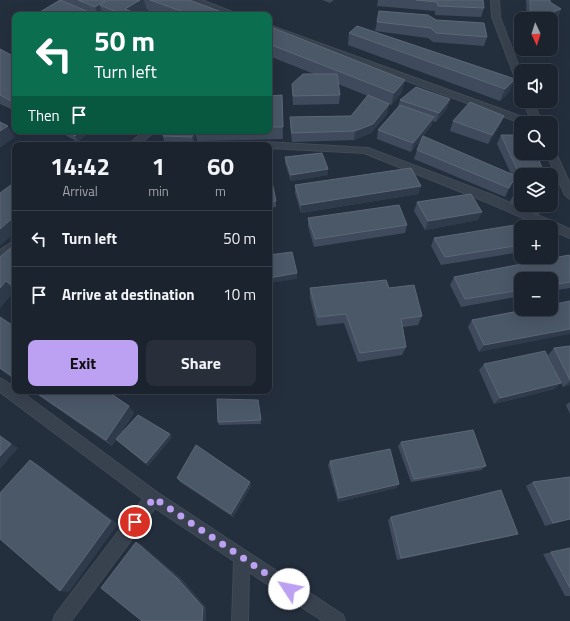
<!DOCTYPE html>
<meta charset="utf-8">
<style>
:root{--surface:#1b232e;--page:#282f3a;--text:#f1f3f6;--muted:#a0a4aa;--line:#39404a;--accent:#bca0f2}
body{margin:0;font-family:"Titillium Web",sans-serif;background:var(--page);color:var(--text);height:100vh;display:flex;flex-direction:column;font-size:15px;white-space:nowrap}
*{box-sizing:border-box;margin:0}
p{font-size:13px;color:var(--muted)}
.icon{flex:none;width:22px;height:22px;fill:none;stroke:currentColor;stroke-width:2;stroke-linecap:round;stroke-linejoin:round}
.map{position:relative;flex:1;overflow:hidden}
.sheet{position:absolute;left:12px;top:142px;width:260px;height:252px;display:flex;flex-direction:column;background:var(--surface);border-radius:8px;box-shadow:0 4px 16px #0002,0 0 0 1px var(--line)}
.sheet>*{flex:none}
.guide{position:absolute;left:12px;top:12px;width:260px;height:122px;border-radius:8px;box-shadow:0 4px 16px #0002,0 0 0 1px var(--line);background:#0b6e4f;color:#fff;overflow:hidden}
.needle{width:26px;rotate:176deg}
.controls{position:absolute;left:514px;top:12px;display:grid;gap:8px}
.controls a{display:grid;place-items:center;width:44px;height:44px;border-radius:8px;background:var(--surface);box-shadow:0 4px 16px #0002,0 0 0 1px var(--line);font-size:20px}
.pin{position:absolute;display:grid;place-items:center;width:34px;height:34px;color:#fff;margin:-17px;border:2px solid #fff;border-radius:50%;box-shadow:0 1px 4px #0007}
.me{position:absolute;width:44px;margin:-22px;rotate:304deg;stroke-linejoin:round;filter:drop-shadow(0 0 3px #0008)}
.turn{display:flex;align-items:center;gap:14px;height:84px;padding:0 16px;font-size:18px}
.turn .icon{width:52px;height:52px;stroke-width:2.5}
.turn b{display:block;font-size:28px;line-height:34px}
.then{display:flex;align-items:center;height:38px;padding:0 16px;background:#0003;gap:8px;font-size:15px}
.eta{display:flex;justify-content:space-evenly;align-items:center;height:68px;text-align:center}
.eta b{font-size:24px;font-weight:700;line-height:28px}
.button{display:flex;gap:8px;margin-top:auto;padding:8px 16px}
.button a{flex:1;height:46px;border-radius:8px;background:var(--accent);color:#111;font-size:16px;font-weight:700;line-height:46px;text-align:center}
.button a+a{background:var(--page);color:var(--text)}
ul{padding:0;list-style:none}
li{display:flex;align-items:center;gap:12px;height:56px;padding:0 16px;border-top:1px solid var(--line)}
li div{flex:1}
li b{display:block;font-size:15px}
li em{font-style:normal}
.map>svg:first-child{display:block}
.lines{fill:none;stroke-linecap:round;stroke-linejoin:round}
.minor-casing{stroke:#414a57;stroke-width:2}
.minor{fill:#38414e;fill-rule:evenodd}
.wall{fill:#3f4b5c}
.shaded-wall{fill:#2f3b4b}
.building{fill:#4b5868;stroke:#5c6777}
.route{stroke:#bca0f2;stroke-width:7;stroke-dasharray:0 12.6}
</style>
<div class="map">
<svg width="570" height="621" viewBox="0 0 570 621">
<rect width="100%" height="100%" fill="#242f3e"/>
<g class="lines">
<defs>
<path id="minor" d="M191,0H202L240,15H229Z
M491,0H499L500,17L521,72V86L517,83L492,17Z
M269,25L531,120L523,101H533L542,123H521L269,30Z
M144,131H155L139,145H128Z
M265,142L368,148L492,195L570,229V238L551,230V227H544L484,201L364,153L269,148V145H260Z
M551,150L556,153L570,184V199L565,195L546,153H551Z
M15,240V251L0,262V250Z
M0,378L15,387V391H20L158,493L343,615L345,621H323L249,572L248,621H232L234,561L155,508L71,621H53L55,615L143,499L0,392Z"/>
</defs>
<!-- minor casing -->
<use href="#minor" class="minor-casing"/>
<!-- minor -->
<use href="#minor" class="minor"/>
</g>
<!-- wall -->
<path class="wall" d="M58,0H189L230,15H161L147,10L139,15H103L102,13L100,15H35L60,0Z
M322,0H334L330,3Z
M378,0H483L484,8L481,17L435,15V11L377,6Z
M526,0H550V2L561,9L557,19L551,20V19H527Z
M436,20L487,37L484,46L433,42L428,38L375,31L377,22Z
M269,29L402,92L391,105L383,102L389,104L387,114L371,133L354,140L292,142L290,126V117L351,116L368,96L338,84L340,95L339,104L293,105L292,84L314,74L269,56Z
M349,33L510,91L500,101L348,45Z
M0,49L15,57V111L0,104Z
M282,95L283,139L197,141L195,131H269V96Z
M450,99L447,108L436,122L433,121L431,126L411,152L377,139L378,130L398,107L400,100Z
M453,121L500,125L488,144L450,131Z
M64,131H90L78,142L65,135Z
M164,131H195L194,143L164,142L163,136Z
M501,135L521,175V205H544L538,216L509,203L517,189L513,180L505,197L414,159L417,150L511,174L497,144Z
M285,157L328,175L291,181L285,163Z
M269,182L276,201V207L269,208Z
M295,185L421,186L418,194L301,213L295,193Z
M417,202L478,220L425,230L414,211Z
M308,218L407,225L405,233L314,247L308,226Z
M521,227V252L441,265L431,246L434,238Z
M15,247V292L14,291L0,308V257Z
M570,257V288L551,291V279H521V296L461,307L450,285L454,277Z
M310,288H389L422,316L418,325L403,327L406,347L402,355L358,362L344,323L317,326L310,298Z
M570,301L479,352L468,327L472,320Z
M0,317L15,327V380L0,369Z
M570,346V385L563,387L561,383L554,389L494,404L479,370L484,364L556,372L548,355L554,348Z
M32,391H107L129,406L134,413L119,436L170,434L172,437L148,466L116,440L112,446Z
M167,391H199L169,394Z
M258,400L261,424L219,425L218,422Z
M570,402V414L566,405Z
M401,442L486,466L481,470L411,482L398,446Z
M330,461L399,484L396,488L338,502L328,465Z
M177,478L251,486L233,517L180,482Z
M533,482L570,519L545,526L526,486Z
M391,517L518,534L511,536L397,560L388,520Z
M570,548V596H565L543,554Z"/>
<!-- shaded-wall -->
<path class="shaded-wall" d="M106,0H108L100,5L102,13L100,15H98L95,7Z
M140,0H144L147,10L139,15H127L125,9Z
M561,9L557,19L551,20V19H547L550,13Z
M515,79L510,91L500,101L505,89Z
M405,80L402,92L391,105L394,93Z
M450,99L447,108L436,122L439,113Z
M389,104L387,114L371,133L354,140L355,131Z
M504,116L500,125L488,144L492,135Z
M434,117L431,126L411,152L413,143Z
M8,126L15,137L0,148V131Z
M80,131H90L78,142L75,136Z
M193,131H195L194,143L192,137Z
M328,169V175L291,181V175Z
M421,186L418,194L301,213V205Z
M482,212L478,220L425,230L428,221Z
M15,216V233L0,246V229Z
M297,273V279L269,283V278Z
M6,281L14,291L0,308V288Z
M570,329V334L479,352L484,345Z
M570,381V385L563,387Z
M561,383L554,389L494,404L500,398Z
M129,406L134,413L112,446L106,440Z
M170,434L172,437L148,466L146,463Z
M0,435L18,448L0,469Z
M30,460L39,465L118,524L69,592L60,591Z
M250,482L251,486L233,517L231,514Z
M399,484L396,488L338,502L339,498Z
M136,542L142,545L182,579L206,607V621H202Z"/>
<!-- building -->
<path class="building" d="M60,0L96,15H35Z
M78,0H106L95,7Z
M108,0H140L125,9L132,12L127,15H124L100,5Z
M150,0H189L230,15H192Z
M416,0H483L484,8L438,6L437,2Z
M530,0H550V2L561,9L550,13V19H531Z
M379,11L428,15L436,20L484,23L487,37L436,33L431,28L377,22Z
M357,26L515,79L505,89L349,33Z
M271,27L405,80L394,93L269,44V29Z
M0,49L15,57V103L0,95Z
M303,74H337L340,95L293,96L292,84Z
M416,87L450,99L439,113L400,100Z
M282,95L283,127H269V96Z
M368,95L389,104L373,124L355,131L292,133L290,117L351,116Z
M470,102L504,116L492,135L453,121Z
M400,105L434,117L413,143L378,130Z
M0,122L8,126L0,131Z
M67,131H80L75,136Z
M164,131H193L192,137L163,136Z
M501,135H521V153H536L545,175H521V178Z
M423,136L516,176L509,188L417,150Z
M322,153L328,169L291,175L285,157Z
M411,168L421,186L301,205L295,185Z
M15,182V216L0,229V193Z
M269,182H272L276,201L269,202Z
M521,182V198L514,195Z
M471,194L482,212L428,221L417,202Z
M399,205L407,225L315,239L308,218Z
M539,205H544V207Z
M540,221L544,227H521V245L445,257L434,238Z
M13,246L15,247V287L6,281L0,288V257Z
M292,252L297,273L269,278V255Z
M569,255L570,257V282L551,285V279H521V290L465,299L454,277Z
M386,280L389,288L414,285L422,316L401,319L406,347L360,353L346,314L318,317L310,288Z
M570,301V329L484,345L472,320L529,309H551V305Z
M0,317L15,327V378L0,368Z
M570,346V380L554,348Z
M545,351L561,383L500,398L484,364Z
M34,391H107L129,406L106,440Z
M217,399L258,400L261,420L218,422Z
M138,415L170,434L146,463L116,439Z
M473,430L486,466L414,479L401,442Z
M0,436L11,444L0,456Z
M196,445L250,482L231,514L177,478Z
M390,449L399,484L339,498L330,461Z
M30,460L111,521L60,591L0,539V493Z
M570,477V519L553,523L533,482Z
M501,490L518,534L401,558L391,517Z
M136,542L177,578L203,607L202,621H142L101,588Z
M570,548V588L551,552Z"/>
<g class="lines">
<!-- route -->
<path class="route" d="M135,522L154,498L289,589"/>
</g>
</svg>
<div class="controls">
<a><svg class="needle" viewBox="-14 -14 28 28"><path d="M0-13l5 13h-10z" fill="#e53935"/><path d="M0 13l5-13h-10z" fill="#a0a4aa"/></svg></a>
<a><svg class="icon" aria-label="sound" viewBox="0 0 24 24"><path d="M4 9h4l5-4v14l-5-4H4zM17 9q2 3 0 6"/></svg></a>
<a><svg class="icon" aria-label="search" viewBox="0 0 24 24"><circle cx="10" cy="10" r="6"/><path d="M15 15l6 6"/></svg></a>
<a><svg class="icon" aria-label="layers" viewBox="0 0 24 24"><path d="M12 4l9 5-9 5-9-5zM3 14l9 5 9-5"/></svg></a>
<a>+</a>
<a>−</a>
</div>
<div class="pin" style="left:135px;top:522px;background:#d93025"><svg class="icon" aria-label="arrive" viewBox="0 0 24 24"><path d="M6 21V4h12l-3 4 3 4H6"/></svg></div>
<svg class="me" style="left:289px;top:589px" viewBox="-20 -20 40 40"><circle r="19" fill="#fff"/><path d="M0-13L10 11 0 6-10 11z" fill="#bca0f2"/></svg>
<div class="guide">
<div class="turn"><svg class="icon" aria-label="left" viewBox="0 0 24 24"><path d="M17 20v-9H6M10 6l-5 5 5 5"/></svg><div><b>50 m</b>Turn left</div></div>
<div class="then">Then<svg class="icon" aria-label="arrive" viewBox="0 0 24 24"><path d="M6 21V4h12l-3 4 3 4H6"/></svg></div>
</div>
<section class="sheet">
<div class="eta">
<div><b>14:42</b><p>Arrival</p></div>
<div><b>1</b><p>min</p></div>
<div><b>60</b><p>m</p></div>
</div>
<ul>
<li><svg class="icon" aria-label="left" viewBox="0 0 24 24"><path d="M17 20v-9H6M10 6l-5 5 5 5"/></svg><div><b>Turn left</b></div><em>50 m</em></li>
<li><svg class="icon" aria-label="arrive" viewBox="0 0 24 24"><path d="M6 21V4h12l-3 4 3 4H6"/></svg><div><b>Arrive at destination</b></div><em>10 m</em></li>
</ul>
<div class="button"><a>Exit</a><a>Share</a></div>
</section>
</div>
